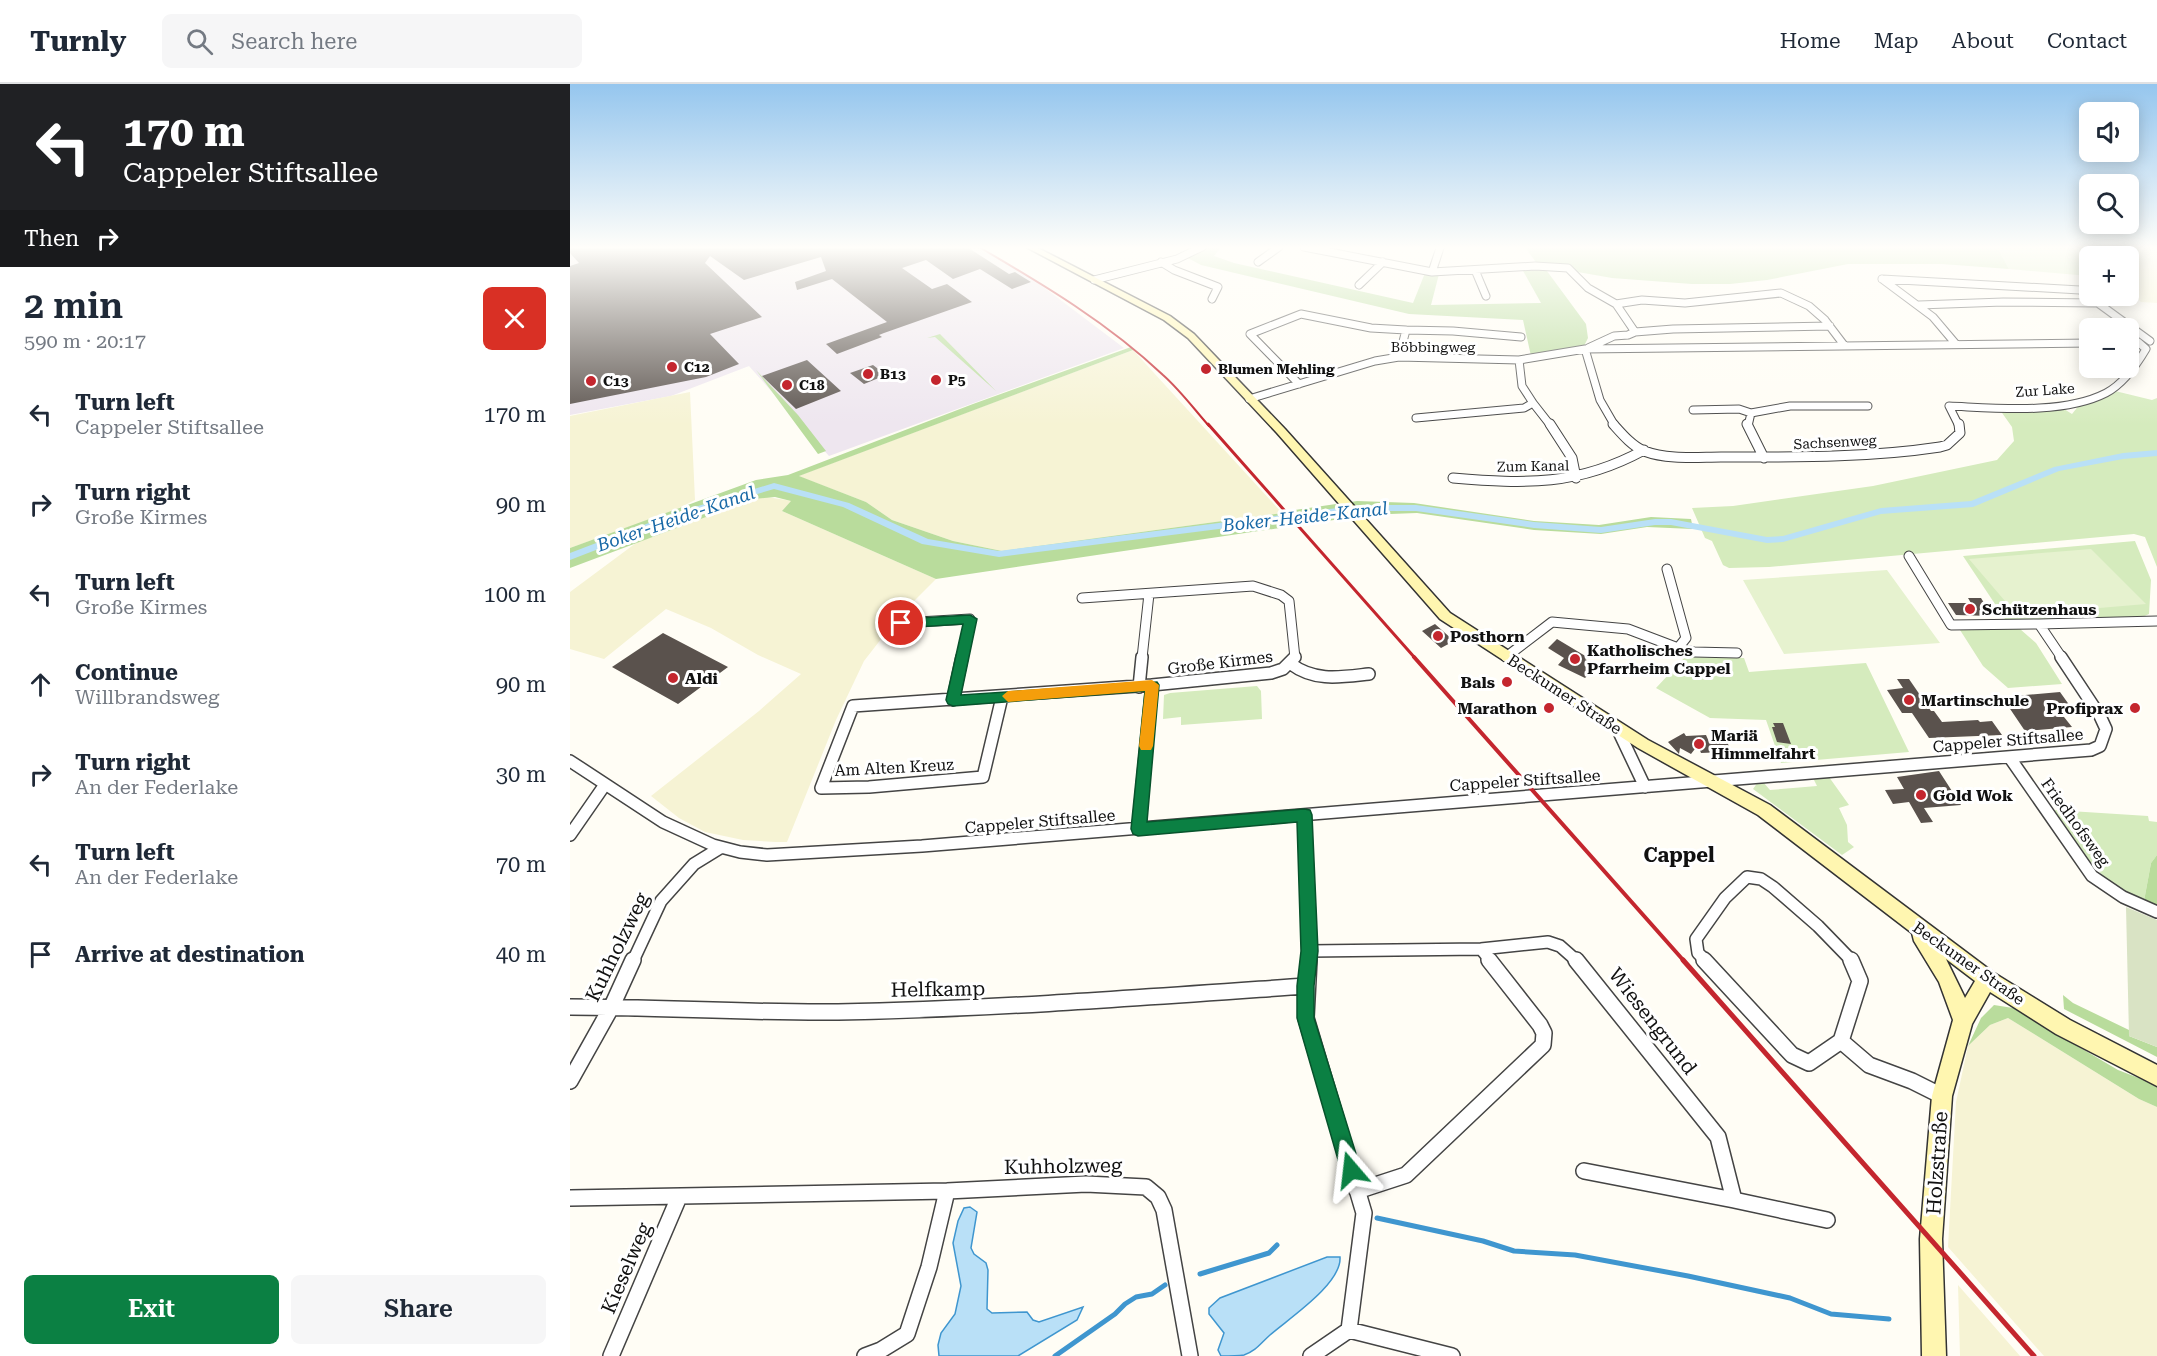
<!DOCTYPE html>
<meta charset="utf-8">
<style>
:root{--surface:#fff;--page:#f6f6f7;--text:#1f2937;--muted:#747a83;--line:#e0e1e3;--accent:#0b8043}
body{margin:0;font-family:"Roboto Serif",serif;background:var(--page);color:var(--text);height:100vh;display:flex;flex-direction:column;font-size:22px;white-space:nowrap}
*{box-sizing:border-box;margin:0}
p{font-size:20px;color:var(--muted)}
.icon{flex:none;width:33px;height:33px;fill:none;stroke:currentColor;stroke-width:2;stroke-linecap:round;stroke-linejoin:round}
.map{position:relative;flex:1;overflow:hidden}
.drawer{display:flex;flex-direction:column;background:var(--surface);width:570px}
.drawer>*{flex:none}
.hud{background:#202124;color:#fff;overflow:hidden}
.tools{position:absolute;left:1509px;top:18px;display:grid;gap:12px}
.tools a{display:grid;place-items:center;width:60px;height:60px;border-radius:9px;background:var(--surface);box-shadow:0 3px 15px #0003;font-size:30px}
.pin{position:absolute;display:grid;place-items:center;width:51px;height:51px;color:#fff;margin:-26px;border:3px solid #fff;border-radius:50%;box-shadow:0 2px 6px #0007}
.me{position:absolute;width:66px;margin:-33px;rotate:343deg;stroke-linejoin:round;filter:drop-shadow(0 0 4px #0008)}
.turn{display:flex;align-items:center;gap:21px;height:126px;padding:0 24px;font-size:27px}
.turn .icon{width:78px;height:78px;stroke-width:2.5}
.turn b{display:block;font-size:42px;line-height:51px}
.then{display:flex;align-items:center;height:57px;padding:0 24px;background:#0003;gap:12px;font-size:22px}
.round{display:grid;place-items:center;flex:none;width:63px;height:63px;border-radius:9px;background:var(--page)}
.overview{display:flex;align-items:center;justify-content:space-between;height:102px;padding:0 24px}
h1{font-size:36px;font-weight:600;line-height:45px}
.button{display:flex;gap:12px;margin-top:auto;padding:12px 24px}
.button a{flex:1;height:69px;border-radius:9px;background:var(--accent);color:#fff;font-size:24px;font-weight:600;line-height:69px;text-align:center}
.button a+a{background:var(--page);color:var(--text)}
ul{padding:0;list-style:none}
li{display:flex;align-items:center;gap:18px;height:90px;padding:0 24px}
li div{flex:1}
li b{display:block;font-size:22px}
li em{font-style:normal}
header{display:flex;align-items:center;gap:36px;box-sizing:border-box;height:84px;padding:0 30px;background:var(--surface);border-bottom:2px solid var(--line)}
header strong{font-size:28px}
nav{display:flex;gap:33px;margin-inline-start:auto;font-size:21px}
.search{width:420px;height:54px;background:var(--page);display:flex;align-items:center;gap:15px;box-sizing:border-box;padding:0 21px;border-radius:9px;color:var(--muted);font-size:22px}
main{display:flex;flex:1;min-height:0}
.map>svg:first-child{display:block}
.industrial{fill:#eee6ef}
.farmland{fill:#f6f3d4}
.green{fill:#d5ebbd}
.forest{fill:#b9dc9c}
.cemetery{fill:#d9e3c4}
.pitch{fill:#e6f2cf}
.water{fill:#b9e0f7;stroke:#3f96cf;stroke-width:1.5}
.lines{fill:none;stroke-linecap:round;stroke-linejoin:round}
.stream{stroke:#3f96cf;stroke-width:5}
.canal{fill:#b9e0f7;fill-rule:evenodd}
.building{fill:#5a524d}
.street-far3-casing{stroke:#444;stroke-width:9}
.street-far2-casing{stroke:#444;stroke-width:11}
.street-far1-casing{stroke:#444;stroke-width:14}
.street-casing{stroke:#444;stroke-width:18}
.secondary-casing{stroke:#333;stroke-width:3}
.street-far3{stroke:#fff;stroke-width:7}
.street-far2{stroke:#fff;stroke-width:9}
.street-far1{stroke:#fff;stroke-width:11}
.street{stroke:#fff;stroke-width:15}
.secondary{fill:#fff6b0;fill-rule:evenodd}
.rail-far3{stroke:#c4262e;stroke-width:2}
.rail-far2{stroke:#c4262e;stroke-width:3}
.rail-far1{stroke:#c4262e;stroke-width:4}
.rail{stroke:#c4262e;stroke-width:5}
.route{fill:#0b8043;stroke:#07532c;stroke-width:1.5}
.slow{fill:#f59e0b}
.poi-dot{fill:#c4262e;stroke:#fff;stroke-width:2}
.labels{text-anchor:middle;stroke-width:6;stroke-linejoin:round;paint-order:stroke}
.far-street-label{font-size:14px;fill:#111;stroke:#fff}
.far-poi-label{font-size:14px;font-weight:bold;fill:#111;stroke:#fff;text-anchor:start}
.poi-label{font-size:16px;font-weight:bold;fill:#111;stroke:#fff;text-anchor:start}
.street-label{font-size:16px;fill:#111;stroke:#fff}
.water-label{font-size:18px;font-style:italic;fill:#1768a6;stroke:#fff}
.quarter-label{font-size:20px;font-weight:bold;fill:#111;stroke:#fff}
.near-street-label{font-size:20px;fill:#111;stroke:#fff}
</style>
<header>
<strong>Turnly</strong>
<div class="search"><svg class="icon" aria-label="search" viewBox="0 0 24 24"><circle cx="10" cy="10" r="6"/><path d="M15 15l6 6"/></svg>Search here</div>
<nav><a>Home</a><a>Map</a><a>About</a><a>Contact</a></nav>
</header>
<main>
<section class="drawer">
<div class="hud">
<div class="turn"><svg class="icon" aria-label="left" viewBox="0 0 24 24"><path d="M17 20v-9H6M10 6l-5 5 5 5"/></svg><div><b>170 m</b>Cappeler Stiftsallee</div></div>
<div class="then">Then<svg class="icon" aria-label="right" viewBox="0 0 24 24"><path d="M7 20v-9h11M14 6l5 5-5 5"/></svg></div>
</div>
<div class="overview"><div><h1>2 min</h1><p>590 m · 20:17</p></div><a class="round" style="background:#d93025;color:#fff"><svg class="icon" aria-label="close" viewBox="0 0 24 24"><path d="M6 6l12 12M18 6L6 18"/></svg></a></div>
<ul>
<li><svg class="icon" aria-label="left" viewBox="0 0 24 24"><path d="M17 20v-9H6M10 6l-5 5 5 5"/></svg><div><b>Turn left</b><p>Cappeler Stiftsallee</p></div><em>170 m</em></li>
<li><svg class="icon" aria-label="right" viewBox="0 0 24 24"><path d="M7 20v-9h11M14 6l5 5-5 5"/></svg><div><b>Turn right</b><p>Große Kirmes</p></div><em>90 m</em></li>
<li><svg class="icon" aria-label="left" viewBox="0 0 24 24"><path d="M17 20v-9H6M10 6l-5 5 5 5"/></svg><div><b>Turn left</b><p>Große Kirmes</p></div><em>100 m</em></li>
<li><svg class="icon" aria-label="ahead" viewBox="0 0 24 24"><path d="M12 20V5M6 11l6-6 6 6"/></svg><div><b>Continue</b><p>Willbrandsweg</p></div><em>90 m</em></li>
<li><svg class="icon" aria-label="right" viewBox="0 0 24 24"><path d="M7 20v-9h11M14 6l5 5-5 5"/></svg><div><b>Turn right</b><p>An der Federlake</p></div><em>30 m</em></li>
<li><svg class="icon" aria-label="left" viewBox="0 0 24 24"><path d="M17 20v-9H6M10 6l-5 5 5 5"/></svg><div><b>Turn left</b><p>An der Federlake</p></div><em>70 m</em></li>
<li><svg class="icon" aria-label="arrive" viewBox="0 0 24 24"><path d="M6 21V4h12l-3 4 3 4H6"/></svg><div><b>Arrive at destination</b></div><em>40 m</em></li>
</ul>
<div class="button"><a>Exit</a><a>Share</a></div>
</section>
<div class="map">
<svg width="1587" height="1272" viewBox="0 0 1587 1272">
<rect width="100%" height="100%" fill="#fffdf5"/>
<!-- industrial -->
<path class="industrial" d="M0,163H408L464,196L554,264L259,372L179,282L101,312L0,331Z"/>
<!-- farmland -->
<path class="farmland" d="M1520,163H1587V219L1571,218L1559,207L1558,172H1555L1552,166Z
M563,266L712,429L432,467L383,457L322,436L296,418L228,392Z
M120,308L125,416L101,428L0,464V332Z
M197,413L222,417L212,427L366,495L329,532L294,577L266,636L217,758H206L173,756L135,748L109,734L81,712L189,627L231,590L188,571L141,544L96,525L34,575L0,565V508L66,459L184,415Z
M1438,934L1569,1015L1587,1023V1272H1474L1378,1163L1386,1018L1398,962L1420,941Z
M1388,1201L1450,1272H1390Z"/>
<!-- green -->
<path class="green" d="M1427,163H1520L1552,166L1555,172H1520L1519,192L1439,185Z
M1541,306L1582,316L1587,314V483L1575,453L1564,450L1199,483L1159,484L1153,481L1142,457L1135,454L1122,424L1163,422L1303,402L1427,376L1444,357L1442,343L1430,326L1494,325L1502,330L1510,320Z
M1565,457L1581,496L1579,530L1570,534L1435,535L1393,472Z
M1393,545H1450L1466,559L1492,600L1438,604L1413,582L1390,546Z
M1115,573L1174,574L1179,588L1296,579L1339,668L1211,679L1196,636L1140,634L1086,604Z
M687,602L691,607L692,635L611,641V633L593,635L594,611L600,609Z
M1259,693L1279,721L1269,724L1277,741L1278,758L1284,763L1272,771L1183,705L1188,698H1193L1200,706L1247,702L1243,694Z
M1484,726L1578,732L1579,737L1587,738V771L1581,779L1574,817C1527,799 1511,765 1484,726Z"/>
<!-- forest -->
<path class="forest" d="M634,163H651L644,172L664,179L843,219L855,189L869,190L861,221L971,219L952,185L974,183L1016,240L1018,254L1013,264L961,272L953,236L839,230L631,181L616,173Z
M955,163H1427L1439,185L1372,180H1278L1197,196L1160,200H1122L1042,194L968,181Z
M370,250L426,307L365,253L357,254Z
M561,263L563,266L229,392L296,418L322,436L383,457L432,467L712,429L723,442L366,495L212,427L221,417L205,413L184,415L0,484V464L186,396L218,391L403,320Z
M186,286L228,331L256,367L248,370Z
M787,417L844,419L964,437L1029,441L1081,433L1121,435L1123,445L1077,443L1031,450L964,446L847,429L793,431L781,418Z
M766,420L777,434L731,441L718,427Z
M1587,771V822L1574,817L1581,779Z
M1493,911L1503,919L1559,946V952L1587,963V973L1494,925Z
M1424,921L1443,924L1548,986L1587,1001V1023L1569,1015L1438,934L1420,941L1398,962L1411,934Z"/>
<!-- cemetery -->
<path class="cemetery" d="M1556,823L1587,836V963L1559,952Z"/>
<!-- pitch -->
<path class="pitch" d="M1521,465L1576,520L1447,531L1399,475Z
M1317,486L1370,559L1214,570L1173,496Z"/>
<!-- water -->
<path class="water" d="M400,1123L407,1128L401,1164L404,1170L416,1179L418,1186L417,1225L422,1229L457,1228L463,1236L469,1238L513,1223L507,1236L448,1272H369L368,1261L371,1249L385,1230L391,1202L383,1159L388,1137L394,1124Z
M757,1173H770C772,1200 718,1235 700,1251C691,1259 686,1267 674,1271C667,1272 658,1272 651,1272L648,1266L654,1249L639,1230V1224L650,1214Z"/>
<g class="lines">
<!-- stream -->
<path class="stream" d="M807,1134L913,1157L944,1167L1005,1171L1118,1192L1220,1214L1261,1230L1319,1235
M630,1190L699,1169L707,1161
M485,1272L545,1230L555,1220L566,1213L582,1210L595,1201"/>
<!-- canal -->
<path class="canal" d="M1587,366V372L1553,375L1489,387L1403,423L1311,430L1213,458L1197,459L1101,441H1085L1031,449L964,444L846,427H791L429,473L352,460L273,423L204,405L111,433L0,476V469L105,429L204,399L279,419L358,455L429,467L791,421H846L964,438L1031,443L1085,435H1101L1197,453L1213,452L1311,424L1401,417L1484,383L1553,369Z"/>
</g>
<!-- building -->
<path class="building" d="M0,163H397L439,190L445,188L461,198L442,205L410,185L383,195L356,176L332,184L362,205L377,200L402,218L314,249L309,251L312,253L267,270L256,260L317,238L262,195L227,206L225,198L256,187L251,173L174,196L140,172L135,179L192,233L140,250L169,280L136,293L0,320V182L9,179L0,169Z
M237,276L271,307L226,325L192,292Z
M303,281L316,291L294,300L280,289Z
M1398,514H1411L1422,532L1386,531L1378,519H1401Z
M865,540L884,557L871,564L852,547Z
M93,549L158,583L108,620L42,583Z
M987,555L1017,573L1015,575L1027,582L1015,594L988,581L994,574L978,564Z
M1327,595H1339L1361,627H1364L1372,638L1408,636L1410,638L1422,637L1432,651L1359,654L1342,629H1332L1317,606L1333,604Z
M1490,608L1500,622L1486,623L1502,643L1455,647L1432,613Z
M1203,639H1213L1221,660L1207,658L1202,643H1205Z
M1114,649L1116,652L1136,651L1140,660L1146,650L1156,656L1159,662L1154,668L1131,669L1128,661L1121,670L1110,664L1109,670L1098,658Z
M1369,687L1391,721L1354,724L1363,738L1351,739L1339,718L1323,720L1315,706L1334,705L1327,693Z"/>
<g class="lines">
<defs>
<path id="street-far3" d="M734,163L862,188L965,182L998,184L1018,204L1046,220L1065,248L1058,251
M591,178L604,186L648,203L642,215
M688,178L709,163
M905,186L916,212
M862,188L870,164
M1312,195L1510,206L1580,257
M1312,195L1363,233L1385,259
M524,196L607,175L632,163
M789,201L813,178
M1046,220L1072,216L1115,219L1211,209L1239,222L1255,236L1274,261
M1349,221L1433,218L1526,219
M836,246L883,247L951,253
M1065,248L1103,245L1260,242
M1018,264L1044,252L1058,251
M1015,265L1030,316L1045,342
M729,300L680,250L731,230L801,244L836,246L829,273
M679,315L805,277L829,273L949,276L1015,265L1520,259
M963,319L981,342
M1123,326L1169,325L1181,329
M846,334L954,324L963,319L952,302L949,276
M1178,342L1181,329L1220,322H1298
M1389,342L1379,322C1426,324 1493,331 1536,309C1553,300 1566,282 1576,265L1568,258"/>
<path id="street-far2" d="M980,340L1002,374L1006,394
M1043,340C1052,350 1062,362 1074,367C1098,376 1127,373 1151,373C1225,373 1297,374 1370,363L1377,361L1390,349L1389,340
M1177,340L1194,374
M883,394C956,400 1008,402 1074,366
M1339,472L1381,541L1469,540L1492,574
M512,514L683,502L711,511L719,517L725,574
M331,539L400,535L392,574
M1469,540L1587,537
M1108,564L1124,568L1167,569
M936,573L982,538L1058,545L1108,564L1116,554L1097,485
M572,574L579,510"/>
<path id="street-far1" d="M721,580C745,598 771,593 799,590
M569,603L572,573
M432,613L413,693L299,703L251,704L283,622L582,601
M383,616L392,573
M1047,644L1075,703
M1440,674L1522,792L1553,813L1587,828
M0,677L93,738L143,761L170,768L197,771L352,762L1521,666L1530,662L1536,645L1530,632L1491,573
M734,731L739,877
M568,745L582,601L701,589L713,585L725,573
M0,751L34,702
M911,865L921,877
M740,867L911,865L978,858L990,862L1007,877
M63,877L91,817L124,780L150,764
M1136,877L1128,869L1126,855L1155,814L1177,793L1191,795L1203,803L1248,842L1282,877"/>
<path id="street" d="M739,876L736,934L794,1129L779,1246
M1006,876L1148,1053L1164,1116L1014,1087
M1134,876L1222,971L1239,979L1271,957
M0,923C89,923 179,929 268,928C424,925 580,913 736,902
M1271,957L1299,981L1342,997L1372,1012
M1271,957L1290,897L1281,876
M0,997L42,922L63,876
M787,1107L836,1091L973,961L974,949L970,941L919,876
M0,1114L377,1107L516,1100L576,1103L588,1113L594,1126L620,1272
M1164,1116L1257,1136
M41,1272L109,1113
M295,1272L311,1266L337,1250L359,1183L377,1107
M741,1272L779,1246L882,1272"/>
<path id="secondary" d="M456,163H466L600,232L624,250L715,345L880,529L1078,656L1200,721L1424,889L1500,936L1587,981V1002L1486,950L1420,908L1402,940L1382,1012L1372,1155L1376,1272H1352L1350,1155L1362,1012L1383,936L1369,898L1344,857L1342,849L1188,731L1068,664L870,535L707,349L618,254L594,236ZM1376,875L1405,897L1395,914Z"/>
</defs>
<!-- street-far3 casing -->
<use href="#street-far3" class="street-far3-casing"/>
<!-- street-far2 casing -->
<use href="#street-far2" class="street-far2-casing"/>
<!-- street-far1 casing -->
<use href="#street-far1" class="street-far1-casing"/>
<!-- street casing -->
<use href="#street" class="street-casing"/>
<!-- secondary casing -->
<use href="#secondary" class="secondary-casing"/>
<!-- street-far3 -->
<use href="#street-far3" class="street-far3"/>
<!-- street-far2 -->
<use href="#street-far2" class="street-far2"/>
<!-- street-far1 -->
<use href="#street-far1" class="street-far1"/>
<!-- street -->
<use href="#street" class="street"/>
<!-- secondary -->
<use href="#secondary" class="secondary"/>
<!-- rail-far3 -->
<path class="rail-far3" d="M409,163C474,201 538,239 593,291C610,306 624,325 639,342"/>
<!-- rail-far2 -->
<path class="rail-far2" d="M638,340L845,574"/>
<!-- rail-far1 -->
<path class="rail-far1" d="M844,573L1114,877"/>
<!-- rail -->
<path class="rail" d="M1113,876L1464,1272"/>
</g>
<!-- sky -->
<linearGradient id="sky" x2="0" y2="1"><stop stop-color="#95c6ee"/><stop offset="0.48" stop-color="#fffefa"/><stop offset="1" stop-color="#fffefa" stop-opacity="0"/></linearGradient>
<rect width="1587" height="341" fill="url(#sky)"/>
<!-- route -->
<path class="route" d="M400,531L407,535L391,611L587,598L589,601L577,738L734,725L740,726L742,731L748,867L744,902V934L791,1086L788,1093L781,1096L774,1093L771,1086L727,934V902L731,867L727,738L568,752L563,750L561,745L575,607L383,622L378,620L376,616L393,540L331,544L325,539L331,535Z"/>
<!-- slow -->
<path class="slow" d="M582,596L589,601L583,662L581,666H571L569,662L575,607L438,618L432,612L438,607Z"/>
<!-- markers -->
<g class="poi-dot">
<circle cx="102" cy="283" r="6"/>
<circle cx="636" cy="285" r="6"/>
<circle cx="298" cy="290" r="6"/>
<circle cx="366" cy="296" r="6"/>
<circle cx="21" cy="297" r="6"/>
<circle cx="217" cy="301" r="6"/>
<circle cx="1400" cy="525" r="6"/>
<circle cx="868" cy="552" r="6"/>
<circle cx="1005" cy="575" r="6"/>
<circle cx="103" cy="594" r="6"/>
<circle cx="937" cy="598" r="6"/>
<circle cx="1339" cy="616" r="6"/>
<circle cx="979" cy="624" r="6"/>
<circle cx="1565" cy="624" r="6"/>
<circle cx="1129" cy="660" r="6"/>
<circle cx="1351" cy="711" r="6"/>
</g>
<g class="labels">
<!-- far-street labels -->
<g class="far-street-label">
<text x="863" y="268">Böbbingweg</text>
<text transform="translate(1475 306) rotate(-4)" y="5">Zur Lake</text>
<text transform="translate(1265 358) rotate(-3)" y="5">Sachsenweg</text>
<text transform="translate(963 382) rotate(-1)" y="5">Zum Kanal</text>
</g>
<!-- far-poi labels -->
<g class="far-poi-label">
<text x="114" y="288">C12</text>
<text x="648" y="290">Blumen Mehling</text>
<text x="310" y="295">B13</text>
<text x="378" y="301">P5</text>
<text x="33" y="302">C13</text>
<text x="229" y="306">C18</text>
</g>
<!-- poi labels -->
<g class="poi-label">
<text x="1412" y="531">Schützenhaus</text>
<text x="880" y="558">Posthorn</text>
<text x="1017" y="572">Katholisches<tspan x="1017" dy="18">Pfarrheim Cappel</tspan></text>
<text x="115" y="600">Aldi</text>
<text x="925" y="604" text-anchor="end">Bals</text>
<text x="1351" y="622">Martinschule</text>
<text x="967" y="630" text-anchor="end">Marathon</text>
<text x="1553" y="630" text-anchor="end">Profiprax</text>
<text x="1141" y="657">Mariä<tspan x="1141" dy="18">Himmelfahrt</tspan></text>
<text x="1363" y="717">Gold Wok</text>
</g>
<!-- street labels -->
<g class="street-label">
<text transform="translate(650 578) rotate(-7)" y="6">Große Kirmes</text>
<text transform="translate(995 610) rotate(33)" y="6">Beckumer Straße</text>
<text transform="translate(1438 656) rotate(-5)" y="6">Cappeler Stiftsallee</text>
<text transform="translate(324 683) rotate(-3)" y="6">Am Alten Kreuz</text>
<text transform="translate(955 696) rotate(-4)" y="6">Cappeler Stiftsallee</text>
<text transform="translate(470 737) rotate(-5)" y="6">Cappeler Stiftsallee</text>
<text transform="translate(1506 738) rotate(54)" y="6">Friedhofsweg</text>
<text transform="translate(1399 879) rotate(35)" y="6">Beckumer Straße</text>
</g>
<!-- water labels -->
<g class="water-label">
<text transform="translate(735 433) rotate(-6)" y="6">Boker-Heide-Kanal</text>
<text transform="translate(106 435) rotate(-19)" y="6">Boker-Heide-Kanal</text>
</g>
<!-- quarter labels -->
<g class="quarter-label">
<text x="1109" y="778">Cappel</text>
</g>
<!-- near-street labels -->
<g class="near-street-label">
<text transform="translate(47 863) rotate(-64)" y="7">Kuhholzweg</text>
<text transform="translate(368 905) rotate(-1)" y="7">Helfkamp</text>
<text transform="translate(1083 937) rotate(52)" y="7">Wiesengrund</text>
<text transform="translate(1367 1079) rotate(-86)" y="7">Holzstraße</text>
<text transform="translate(493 1082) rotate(-1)" y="7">Kuhholzweg</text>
<text transform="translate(56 1184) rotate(-67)" y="7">Kieselweg</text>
</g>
</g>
</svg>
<div class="tools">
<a><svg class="icon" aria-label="sound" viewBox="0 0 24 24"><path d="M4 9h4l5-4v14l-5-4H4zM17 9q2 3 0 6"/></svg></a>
<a><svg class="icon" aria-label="search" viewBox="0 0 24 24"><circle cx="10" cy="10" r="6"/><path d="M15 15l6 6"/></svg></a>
<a>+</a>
<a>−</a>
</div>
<div class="pin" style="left:331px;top:539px;background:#d93025"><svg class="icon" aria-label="arrive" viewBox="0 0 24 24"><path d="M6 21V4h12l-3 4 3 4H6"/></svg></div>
<svg class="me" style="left:781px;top:1086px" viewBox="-20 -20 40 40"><path d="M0-17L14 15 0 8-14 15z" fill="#0b8043" stroke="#fff" stroke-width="4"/></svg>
</div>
</main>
